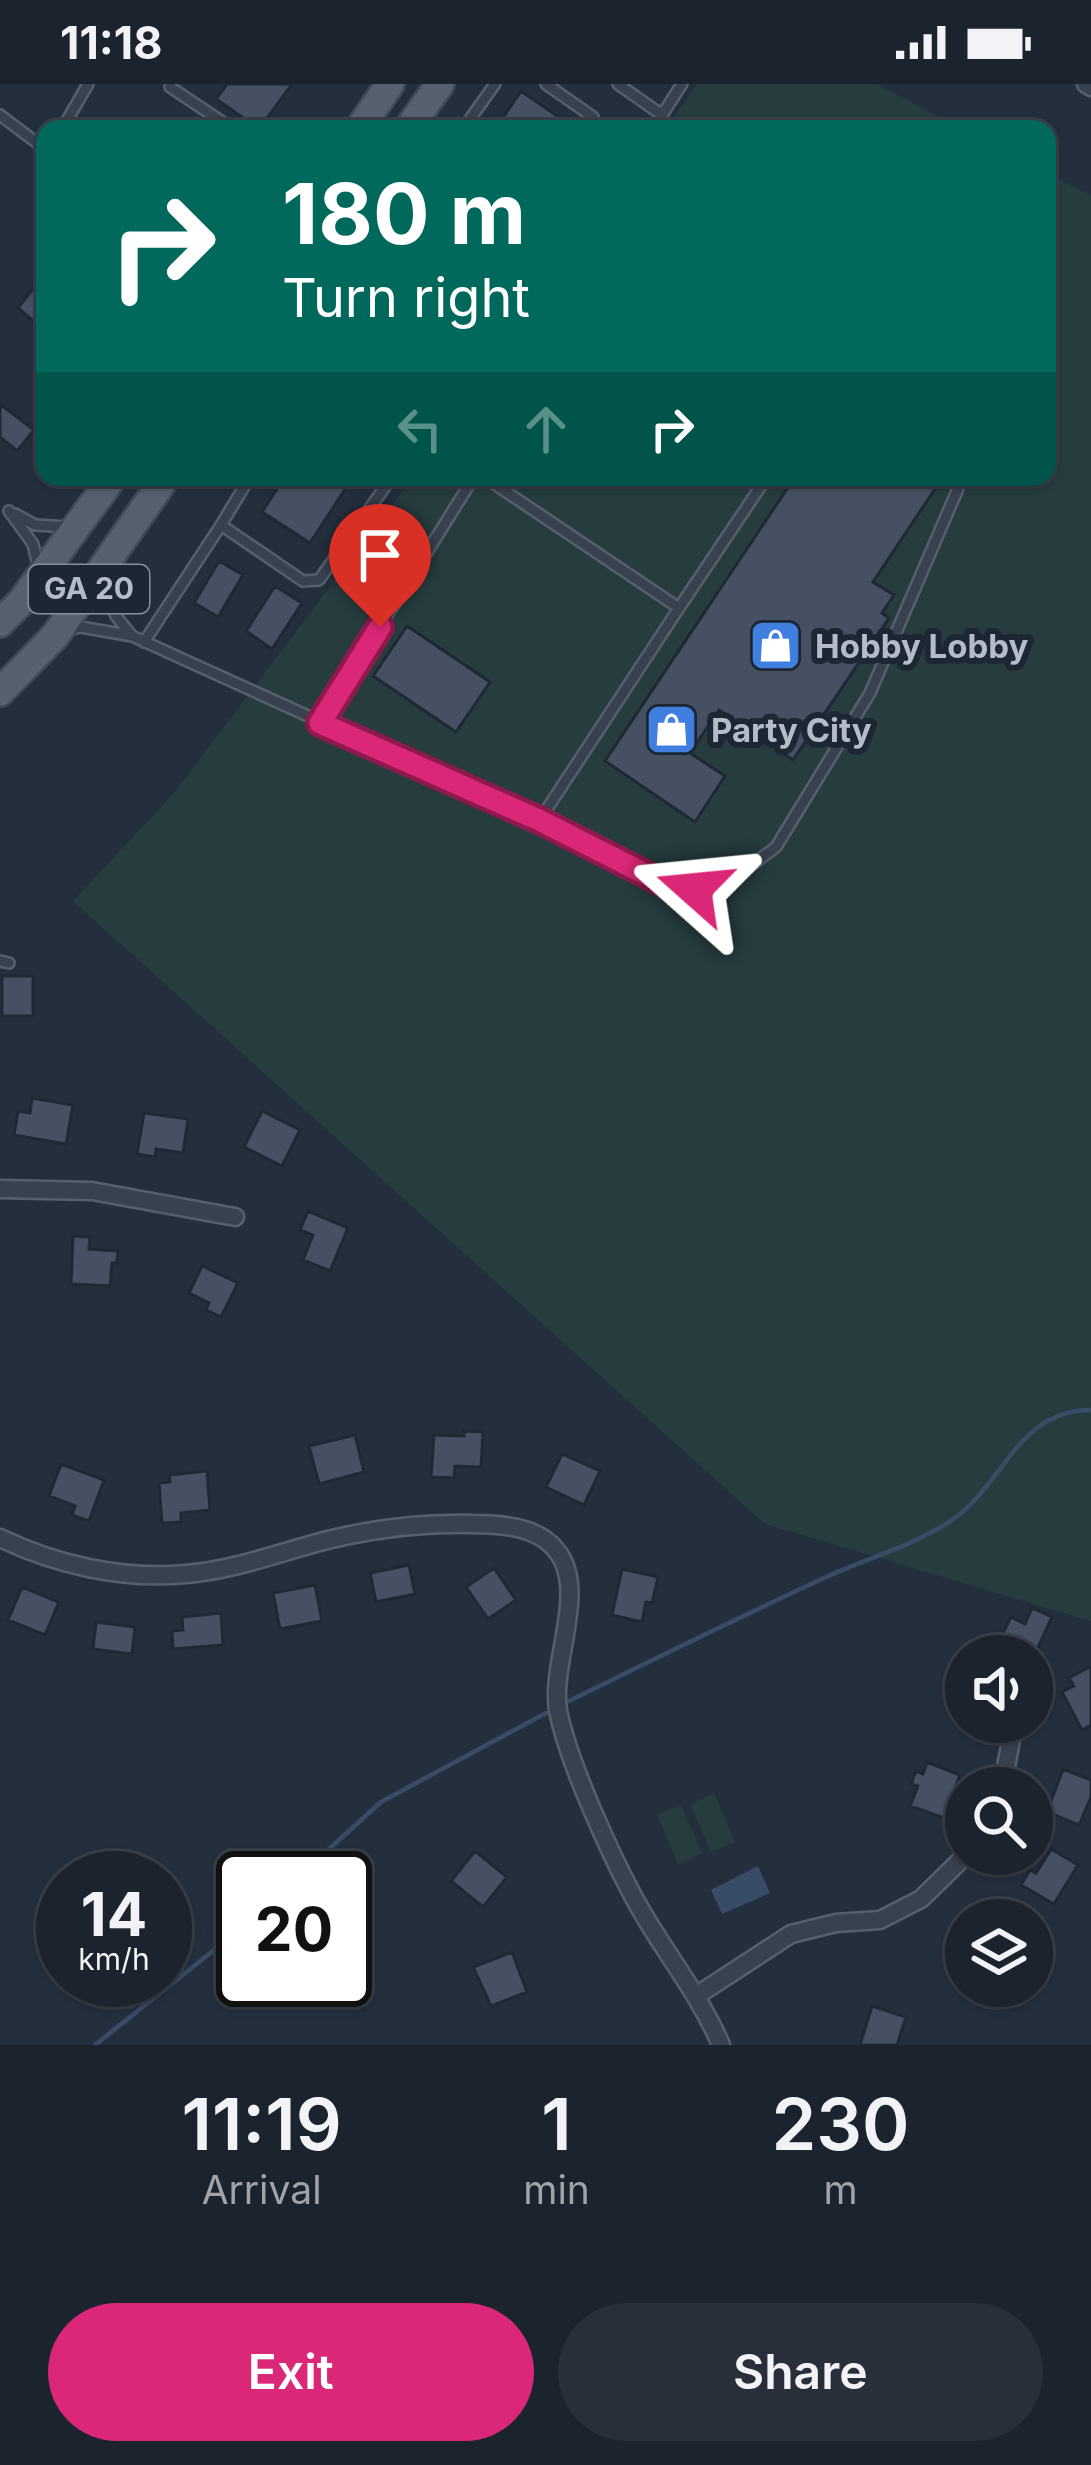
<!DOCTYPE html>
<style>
:root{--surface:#1b232e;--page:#282f3a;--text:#f1f3f6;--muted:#a0a4aa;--line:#39404a;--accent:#db2777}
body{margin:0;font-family:Inter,sans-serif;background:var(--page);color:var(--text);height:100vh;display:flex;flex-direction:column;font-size:45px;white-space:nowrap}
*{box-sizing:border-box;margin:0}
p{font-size:39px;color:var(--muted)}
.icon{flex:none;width:66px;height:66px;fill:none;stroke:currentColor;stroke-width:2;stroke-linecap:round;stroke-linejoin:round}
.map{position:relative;height:1961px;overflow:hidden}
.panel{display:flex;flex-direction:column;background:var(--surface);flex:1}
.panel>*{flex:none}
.guide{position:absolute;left:36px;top:36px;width:1020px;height:366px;border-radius:24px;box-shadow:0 3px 9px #0004,0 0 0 3px var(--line);background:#00695c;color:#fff;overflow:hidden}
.controls{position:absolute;left:945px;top:1551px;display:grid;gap:24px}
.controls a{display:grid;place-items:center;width:108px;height:108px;border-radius:50%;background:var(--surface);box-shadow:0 3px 9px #0004,0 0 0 3px var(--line);font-size:60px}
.speed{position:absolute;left:36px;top:1767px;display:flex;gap:24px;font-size:60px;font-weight:700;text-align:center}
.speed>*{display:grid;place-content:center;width:156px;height:156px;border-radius:50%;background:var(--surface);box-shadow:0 3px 9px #0004,0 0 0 3px var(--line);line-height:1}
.speed small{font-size:30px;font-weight:400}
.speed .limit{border:6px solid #111;border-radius:18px;background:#fff;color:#111}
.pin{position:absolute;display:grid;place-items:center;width:102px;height:102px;color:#fff;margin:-123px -51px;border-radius:50% 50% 50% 0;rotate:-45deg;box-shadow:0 0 12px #0007}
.pin .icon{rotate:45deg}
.me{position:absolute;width:132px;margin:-66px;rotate:288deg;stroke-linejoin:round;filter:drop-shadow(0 0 9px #0008)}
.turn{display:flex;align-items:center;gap:42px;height:252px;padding:0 48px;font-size:54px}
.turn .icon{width:156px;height:156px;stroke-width:2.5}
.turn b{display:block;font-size:84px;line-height:102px}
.lanes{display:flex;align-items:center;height:114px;padding:0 48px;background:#0003;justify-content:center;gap:60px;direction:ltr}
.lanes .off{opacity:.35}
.eta{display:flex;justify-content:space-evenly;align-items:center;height:204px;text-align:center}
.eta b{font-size:72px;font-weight:600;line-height:84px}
.cta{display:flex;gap:24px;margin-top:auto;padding:24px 48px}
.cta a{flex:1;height:138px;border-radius:72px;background:var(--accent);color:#fff;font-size:48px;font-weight:600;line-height:138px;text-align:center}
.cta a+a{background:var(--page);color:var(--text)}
.status{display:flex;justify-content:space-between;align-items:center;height:84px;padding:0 60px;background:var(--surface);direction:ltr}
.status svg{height:33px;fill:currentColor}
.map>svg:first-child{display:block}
.green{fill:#263c3f}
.water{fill:#394c67}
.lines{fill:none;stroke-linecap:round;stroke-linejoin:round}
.stream{stroke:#394c67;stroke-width:4.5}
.building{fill:#455162;stroke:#1f2835;stroke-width:3}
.service-casing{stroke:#565f6c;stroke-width:14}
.minor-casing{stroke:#565f6c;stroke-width:21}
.primary-casing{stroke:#414a57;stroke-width:32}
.service{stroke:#38414e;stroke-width:9}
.minor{stroke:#38414e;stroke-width:16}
.primary{stroke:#56606e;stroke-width:27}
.route-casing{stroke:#8e194d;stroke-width:30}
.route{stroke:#db2777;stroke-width:21}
.labels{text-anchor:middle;stroke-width:12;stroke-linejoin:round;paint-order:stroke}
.shield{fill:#1d2633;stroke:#878f9c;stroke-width:3}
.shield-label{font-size:30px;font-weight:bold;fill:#b4bcc9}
.poi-label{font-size:33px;font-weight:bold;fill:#b4bcc9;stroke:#1d2633;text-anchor:start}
</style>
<div class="status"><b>11:18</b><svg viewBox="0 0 49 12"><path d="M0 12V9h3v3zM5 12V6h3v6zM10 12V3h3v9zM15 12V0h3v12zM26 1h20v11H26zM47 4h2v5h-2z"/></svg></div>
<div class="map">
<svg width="1091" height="1961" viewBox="0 0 1091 1961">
<rect width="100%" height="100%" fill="#242f3e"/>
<!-- green -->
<path class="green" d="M697,0H876L963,45H665Z
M1047,89L1091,111V1537L765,1440L73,817L174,709L413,393H1047Z
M714,1709L735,1758L711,1768L690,1720Z
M681,1721L702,1769L678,1780L657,1731Z"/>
<!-- water -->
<path class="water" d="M758,1782L770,1809L722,1830L711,1806Z"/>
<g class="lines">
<!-- stream -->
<path class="stream" d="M569,1617C654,1575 740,1533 826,1493C868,1474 913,1462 952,1436C1003,1402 1017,1326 1091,1326
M297,1794L381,1718L546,1629
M95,1961L243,1843"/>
</g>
<!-- building -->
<path class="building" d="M227,0H292L259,45L216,15Z
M521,7L576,45H510L500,38Z
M45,189V247L18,224Z
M0,320L34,346L17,367L0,353Z
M285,393H353L310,459L262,428Z
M795,393H943L873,498L894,511L882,529L889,534L793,676L719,626L690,669L725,692L695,738L605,677Z
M219,477L243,491L218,533L194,519Z
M275,502L302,519L272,565L246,547Z
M407,542L490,598L456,648L373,592Z
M2,892H33V932H2Z
M32,1014L73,1021L66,1060L14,1051L18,1027L30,1029Z
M262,1027L300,1046L282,1082L244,1063Z
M144,1029L188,1035L183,1069L156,1065L155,1073L137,1070Z
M308,1127L348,1144L330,1187L303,1176L313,1151L300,1146Z
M73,1152L90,1153L89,1165L118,1167L117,1179H112L110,1202L71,1200Z
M202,1182L238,1199L221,1233L206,1226L209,1219L189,1209Z
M464,1347L483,1348L481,1383L455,1382L454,1394L431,1393L434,1351L464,1352Z
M355,1351L364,1388L319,1400L309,1362Z
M562,1370L600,1387L584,1421L546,1403Z
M61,1380L104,1396L89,1437L72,1431L75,1422L49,1412Z
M207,1387L210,1426L181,1429V1438L162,1439L159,1399L170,1398L169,1391Z
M409,1481L415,1510L376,1518L370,1489Z
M494,1484L516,1516L488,1535L466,1503Z
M622,1485L658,1493L652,1519L646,1518L642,1538L612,1531Z
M315,1501L322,1537L280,1545L273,1509Z
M22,1503L59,1518L45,1551L8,1536Z
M1032,1524L1052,1533L1034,1572H1020L997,1561L1011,1533L1025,1540Z
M221,1529L223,1561L173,1565L172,1547L183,1546L182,1533Z
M96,1538L135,1543L132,1570L93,1565Z
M1091,1582V1641L1082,1646L1062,1608L1074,1602L1069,1594Z
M927,1678L960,1691L944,1734L910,1722L918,1702L911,1700L916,1687L923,1690Z
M1063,1685L1091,1696V1713L1079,1741L1047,1728Z
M1051,1765L1078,1781L1054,1820L1021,1801L1030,1786L1036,1789Z
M475,1767L507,1793L483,1823L451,1797Z
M512,1868L527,1908L491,1922L473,1883Z
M872,1922L906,1933L897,1961H860Z"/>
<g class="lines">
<defs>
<path id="service" d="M546,0L593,33L585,45
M618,0L662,31L682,0
M170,3L233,45
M0,31L45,65
M62,45L88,0
M463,45L495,0
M250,393L221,441L303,497L319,496L392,393
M9,427L33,460L39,486
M15,430L35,441L68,443
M679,524L767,393
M71,545L81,543L132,552L116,532L103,496
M132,552L539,737L679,524L484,393
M144,558L221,441
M320,639L474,393
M539,737L665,800L694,805L729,798L776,763L870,609L963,393
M0,877L9,879"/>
<path id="minor" d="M1086,0L1091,3
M0,1105L92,1107L235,1133
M0,1454C56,1481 123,1496 186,1490C240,1486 292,1463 345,1452C388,1443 428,1439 472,1440C500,1440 537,1442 556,1466C589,1505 550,1579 558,1626C567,1675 609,1767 633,1812C660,1863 698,1907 721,1961
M1002,1704L1012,1651
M696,1912L791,1850L836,1839L880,1836L921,1815L967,1770"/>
<path id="primary" d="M359,45L390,0
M408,45L440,0
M0,539L22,517L113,393
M0,608L55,552L166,393"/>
</defs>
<!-- service casing -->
<use href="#service" class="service-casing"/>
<!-- minor casing -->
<use href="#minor" class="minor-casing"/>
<!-- primary casing -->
<use href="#primary" class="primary-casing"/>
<!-- service -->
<use href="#service" class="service"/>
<!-- minor -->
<use href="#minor" class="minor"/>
<!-- primary -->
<use href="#primary" class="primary"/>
</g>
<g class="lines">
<defs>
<path id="route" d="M380,543L320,639L539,736L665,800L694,805"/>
</defs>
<!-- route casing -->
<use href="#route" class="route-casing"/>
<!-- route -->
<use href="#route" class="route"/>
</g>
<!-- icons -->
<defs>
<symbol id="shop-square" viewBox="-11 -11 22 22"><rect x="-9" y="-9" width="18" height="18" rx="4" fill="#3f7fe0" stroke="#1d2633"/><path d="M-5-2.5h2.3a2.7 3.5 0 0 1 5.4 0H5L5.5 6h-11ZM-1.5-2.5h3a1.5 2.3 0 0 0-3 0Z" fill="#fff"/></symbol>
</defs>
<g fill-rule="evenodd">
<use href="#shop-square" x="746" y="532" width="59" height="59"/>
<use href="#shop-square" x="642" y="616" width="59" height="59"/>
</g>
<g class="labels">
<!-- shield labels -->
<rect class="shield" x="29" y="481" width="120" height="48" rx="9"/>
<g class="shield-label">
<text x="89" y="515">GA 20</text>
</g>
<!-- poi labels -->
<g class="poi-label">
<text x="815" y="574">Hobby Lobby</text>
<text x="711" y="658">Party City</text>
</g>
</g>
</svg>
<div class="controls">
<a><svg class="icon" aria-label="sound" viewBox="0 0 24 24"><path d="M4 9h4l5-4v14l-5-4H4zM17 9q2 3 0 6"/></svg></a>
<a><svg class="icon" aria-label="search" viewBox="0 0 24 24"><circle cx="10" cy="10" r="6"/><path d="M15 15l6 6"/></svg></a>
<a><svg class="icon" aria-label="layers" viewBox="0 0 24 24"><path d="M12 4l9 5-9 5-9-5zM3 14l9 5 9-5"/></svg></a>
</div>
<div class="speed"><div>14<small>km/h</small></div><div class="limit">20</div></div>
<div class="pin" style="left:380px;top:543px;background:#d93025"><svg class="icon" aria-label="arrive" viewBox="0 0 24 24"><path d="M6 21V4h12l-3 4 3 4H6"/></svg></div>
<svg class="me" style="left:694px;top:805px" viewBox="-20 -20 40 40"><path d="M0-17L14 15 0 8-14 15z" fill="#db2777" stroke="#fff" stroke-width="4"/></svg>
<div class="guide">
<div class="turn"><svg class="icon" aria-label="right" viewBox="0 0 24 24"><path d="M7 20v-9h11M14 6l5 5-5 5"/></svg><div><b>180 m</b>Turn right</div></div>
<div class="lanes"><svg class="icon off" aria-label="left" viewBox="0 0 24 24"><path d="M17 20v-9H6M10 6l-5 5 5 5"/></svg><svg class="icon off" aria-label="ahead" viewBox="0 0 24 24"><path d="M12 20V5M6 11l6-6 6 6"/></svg><svg class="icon" aria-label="right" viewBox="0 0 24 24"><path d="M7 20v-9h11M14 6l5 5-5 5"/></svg></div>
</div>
</div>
<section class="panel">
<div class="eta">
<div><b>11:19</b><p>Arrival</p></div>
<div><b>1</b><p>min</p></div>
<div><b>230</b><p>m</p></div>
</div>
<div class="cta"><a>Exit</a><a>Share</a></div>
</section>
